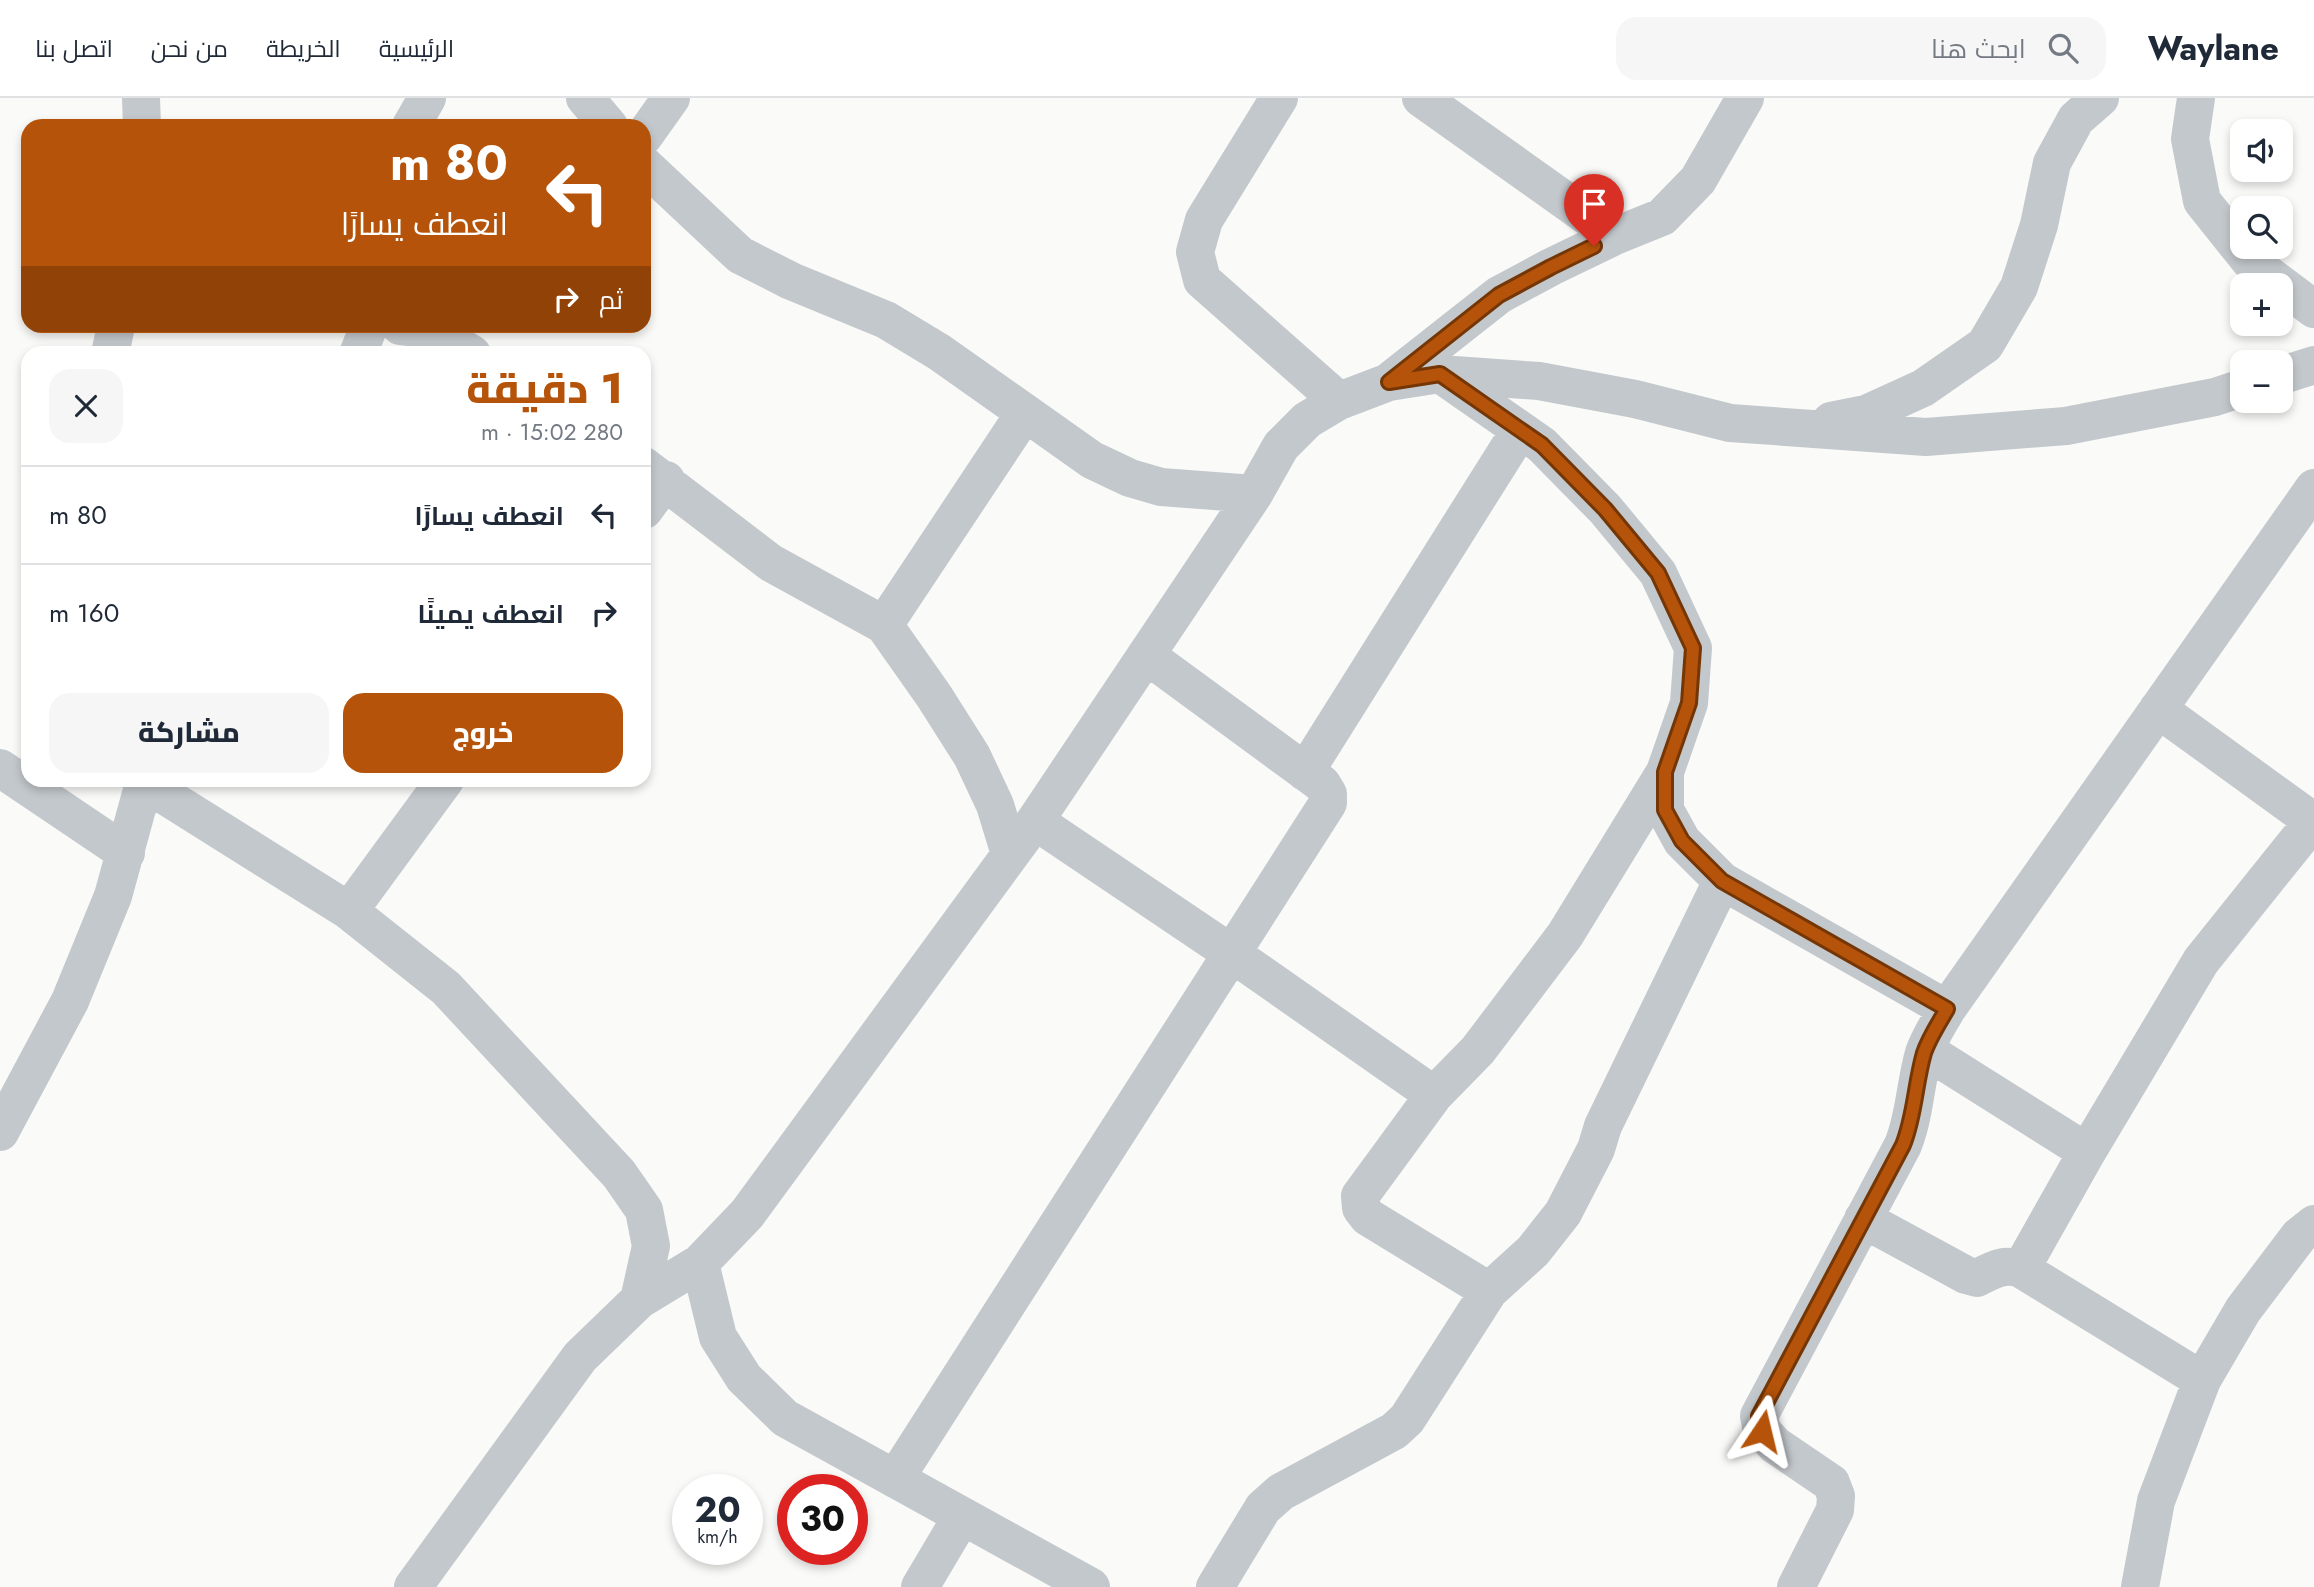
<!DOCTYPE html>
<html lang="ar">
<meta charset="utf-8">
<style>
:root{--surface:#fff;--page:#f6f6f7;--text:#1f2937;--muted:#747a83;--line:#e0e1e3;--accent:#b45309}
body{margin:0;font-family:Jost,Cairo,sans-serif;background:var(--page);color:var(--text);direction:rtl;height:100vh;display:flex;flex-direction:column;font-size:26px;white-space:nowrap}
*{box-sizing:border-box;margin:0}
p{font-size:23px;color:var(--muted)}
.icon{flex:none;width:38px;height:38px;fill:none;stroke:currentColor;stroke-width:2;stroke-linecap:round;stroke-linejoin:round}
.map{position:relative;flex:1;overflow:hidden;direction:ltr}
.panel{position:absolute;left:21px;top:248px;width:630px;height:441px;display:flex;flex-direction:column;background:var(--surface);border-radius:21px;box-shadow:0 4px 10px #0003;direction:rtl}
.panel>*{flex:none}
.top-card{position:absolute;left:21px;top:21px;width:630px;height:214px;border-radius:21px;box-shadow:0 4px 10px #0003;direction:rtl;background:#b45309;color:#fff;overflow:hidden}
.tools{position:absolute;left:2230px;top:21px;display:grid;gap:14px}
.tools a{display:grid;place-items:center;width:63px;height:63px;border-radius:14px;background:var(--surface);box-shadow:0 4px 10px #0003;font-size:35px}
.speed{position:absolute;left:672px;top:1376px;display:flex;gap:14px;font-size:35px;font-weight:700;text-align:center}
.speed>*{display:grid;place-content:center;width:91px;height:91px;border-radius:50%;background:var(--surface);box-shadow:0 4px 10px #0003;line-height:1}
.speed small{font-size:18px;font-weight:400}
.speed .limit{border:10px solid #d22;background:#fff;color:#111}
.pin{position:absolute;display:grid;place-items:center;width:60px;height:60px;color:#fff;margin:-72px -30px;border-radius:50% 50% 50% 0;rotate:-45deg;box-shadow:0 0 7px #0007}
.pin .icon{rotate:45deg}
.me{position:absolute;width:77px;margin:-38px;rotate:10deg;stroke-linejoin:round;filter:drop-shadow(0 0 5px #0008)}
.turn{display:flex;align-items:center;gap:24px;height:147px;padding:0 28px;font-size:32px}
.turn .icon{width:91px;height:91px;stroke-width:2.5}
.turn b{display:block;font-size:49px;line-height:60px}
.then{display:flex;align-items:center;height:66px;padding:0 28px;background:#0003;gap:14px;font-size:26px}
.round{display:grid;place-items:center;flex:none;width:74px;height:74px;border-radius:21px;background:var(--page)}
.overview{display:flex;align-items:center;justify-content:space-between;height:119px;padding:0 28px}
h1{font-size:42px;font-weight:800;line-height:52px;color:var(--accent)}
.button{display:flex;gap:14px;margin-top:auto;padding:14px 28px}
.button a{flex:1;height:80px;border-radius:21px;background:var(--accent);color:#fff;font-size:28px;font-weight:800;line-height:80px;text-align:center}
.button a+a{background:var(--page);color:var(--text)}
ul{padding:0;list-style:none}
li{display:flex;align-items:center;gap:21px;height:98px;padding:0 28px;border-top:2px solid var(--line)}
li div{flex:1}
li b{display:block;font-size:26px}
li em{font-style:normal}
header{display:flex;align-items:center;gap:42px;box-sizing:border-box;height:98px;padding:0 35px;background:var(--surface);border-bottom:2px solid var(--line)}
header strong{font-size:33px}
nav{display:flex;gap:38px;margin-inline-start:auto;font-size:24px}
.search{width:490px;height:63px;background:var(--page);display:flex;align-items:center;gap:18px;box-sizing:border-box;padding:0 24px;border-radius:21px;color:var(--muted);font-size:26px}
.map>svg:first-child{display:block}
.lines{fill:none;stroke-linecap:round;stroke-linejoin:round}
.minor{stroke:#c3c8cc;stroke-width:38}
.route-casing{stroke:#753606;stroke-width:18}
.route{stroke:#b45309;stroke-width:12}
</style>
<header>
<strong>Waylane</strong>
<div class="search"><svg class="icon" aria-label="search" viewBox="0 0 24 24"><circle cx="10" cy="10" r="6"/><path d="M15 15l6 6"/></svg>ابحث هنا</div>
<nav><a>الرئيسية</a><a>الخريطة</a><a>من نحن</a><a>اتصل بنا</a></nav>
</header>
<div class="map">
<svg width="2314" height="1489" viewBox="0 0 2314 1489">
<rect width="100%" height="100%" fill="#fafaf8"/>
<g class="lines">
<!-- minor -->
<path class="minor" d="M141,0L142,28
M585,0L609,28
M1279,0L1204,122L1195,154L1202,182L1339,303
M1421,0L1615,138
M2196,0L2190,41L2202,103L2250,163L2314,211
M411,28L427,0
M644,38L671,0
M644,67L740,157L791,183L886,222L939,254L1092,362L1130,380L1161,389L1254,396
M400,228C426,230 450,242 472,256
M110,256L116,228
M358,256L369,228
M1440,276L1542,347L1605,411L1658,475L1693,550L1689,605L1665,674L1565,837L1478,952L1434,997L1360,1098L1361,1110L1368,1119L1489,1193
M2280,278L2314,267
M1391,282L1499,197L1551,169L1615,138L1662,119L1698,82L1745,0
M1831,323L1866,316L1923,290L1985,247L2019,189L2039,127L2052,65L2076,21L2100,0
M644,368L771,465L884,527L934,598L972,658L995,707L1010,756
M644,412L666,382
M884,527L1024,316
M2158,611L2314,724
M0,670L126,755
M1305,674L1520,332
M1665,674V712L1682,743L1722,783L1947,911
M140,682L349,813L446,890L619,1076L644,1112L651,1148L639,1202
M1035,723L1231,855L1434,997
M349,813L445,682
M1925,952L2087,1054
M0,1034L70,903L113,798L144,685
M1863,1121L1966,1177L1977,1180C1993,1172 2003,1165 2021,1171L2202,1282
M700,1165L718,1239L744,1280L785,1320L1091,1489
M2021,1171L2087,1054L2201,863L2314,722
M895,1381L1328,705V696L1322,686L1146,557
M413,1489L580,1259L639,1202L700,1165L747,1116L1035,723L1254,396L1281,348L1307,322L1339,303L1389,284L1440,276L1539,283L1635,301L1730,325L1926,339L2066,328L2215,299L2242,290
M920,1489L962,1418
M1215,1489L1263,1410L1281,1394L1394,1333L1407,1321L1489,1193L1533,1153L1563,1115L1596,1051L1603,1028L1722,783
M1796,1489L1835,1412L1836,1398L1831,1385L1775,1347L1762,1333L1759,1318L1903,1047C1915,1017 1915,986 1924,955C1929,940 1939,925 1947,911L2314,390
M2140,1489L2156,1403L2202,1282L2243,1212L2299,1138L2314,1126"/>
</g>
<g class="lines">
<defs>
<path id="route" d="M1594,148L1551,169L1499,197L1389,284L1440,276L1542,347L1605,411L1658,475L1693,550L1689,605L1665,674V712L1682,743L1722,783L1947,911C1939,925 1929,940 1924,955C1915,986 1915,1017 1903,1047L1759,1318L1762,1333"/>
</defs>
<!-- route casing -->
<use href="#route" class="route-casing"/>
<!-- route -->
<use href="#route" class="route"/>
</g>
</svg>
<div class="tools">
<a><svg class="icon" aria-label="sound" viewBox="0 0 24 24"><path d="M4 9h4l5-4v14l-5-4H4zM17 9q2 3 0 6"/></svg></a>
<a><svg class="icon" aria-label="search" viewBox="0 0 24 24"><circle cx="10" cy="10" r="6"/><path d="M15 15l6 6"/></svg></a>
<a>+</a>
<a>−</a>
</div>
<div class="speed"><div>20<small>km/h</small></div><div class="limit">30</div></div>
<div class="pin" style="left:1594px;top:148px;background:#d93025"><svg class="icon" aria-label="arrive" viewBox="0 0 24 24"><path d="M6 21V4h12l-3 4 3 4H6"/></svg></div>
<svg class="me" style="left:1762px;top:1333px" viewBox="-20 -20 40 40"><path d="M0-17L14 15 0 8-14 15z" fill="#b45309" stroke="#fff" stroke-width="4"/></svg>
<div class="top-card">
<div class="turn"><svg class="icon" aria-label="left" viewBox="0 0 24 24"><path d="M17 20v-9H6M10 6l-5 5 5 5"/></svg><div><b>80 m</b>انعطف يسارًا</div></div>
<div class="then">ثم<svg class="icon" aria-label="right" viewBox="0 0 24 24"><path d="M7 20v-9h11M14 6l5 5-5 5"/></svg></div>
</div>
<section class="panel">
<div class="overview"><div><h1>1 دقيقة</h1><p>280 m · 15:02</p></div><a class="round"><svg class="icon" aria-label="close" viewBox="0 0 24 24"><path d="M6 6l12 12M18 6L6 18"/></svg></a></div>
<ul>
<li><svg class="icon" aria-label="left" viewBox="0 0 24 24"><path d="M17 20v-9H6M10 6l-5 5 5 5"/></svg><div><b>انعطف يسارًا</b></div><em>80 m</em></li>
<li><svg class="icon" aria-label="right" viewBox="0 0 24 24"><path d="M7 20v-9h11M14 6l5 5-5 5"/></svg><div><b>انعطف يمينًا</b></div><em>160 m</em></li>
</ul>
<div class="button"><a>خروج</a><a>مشاركة</a></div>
</section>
</div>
